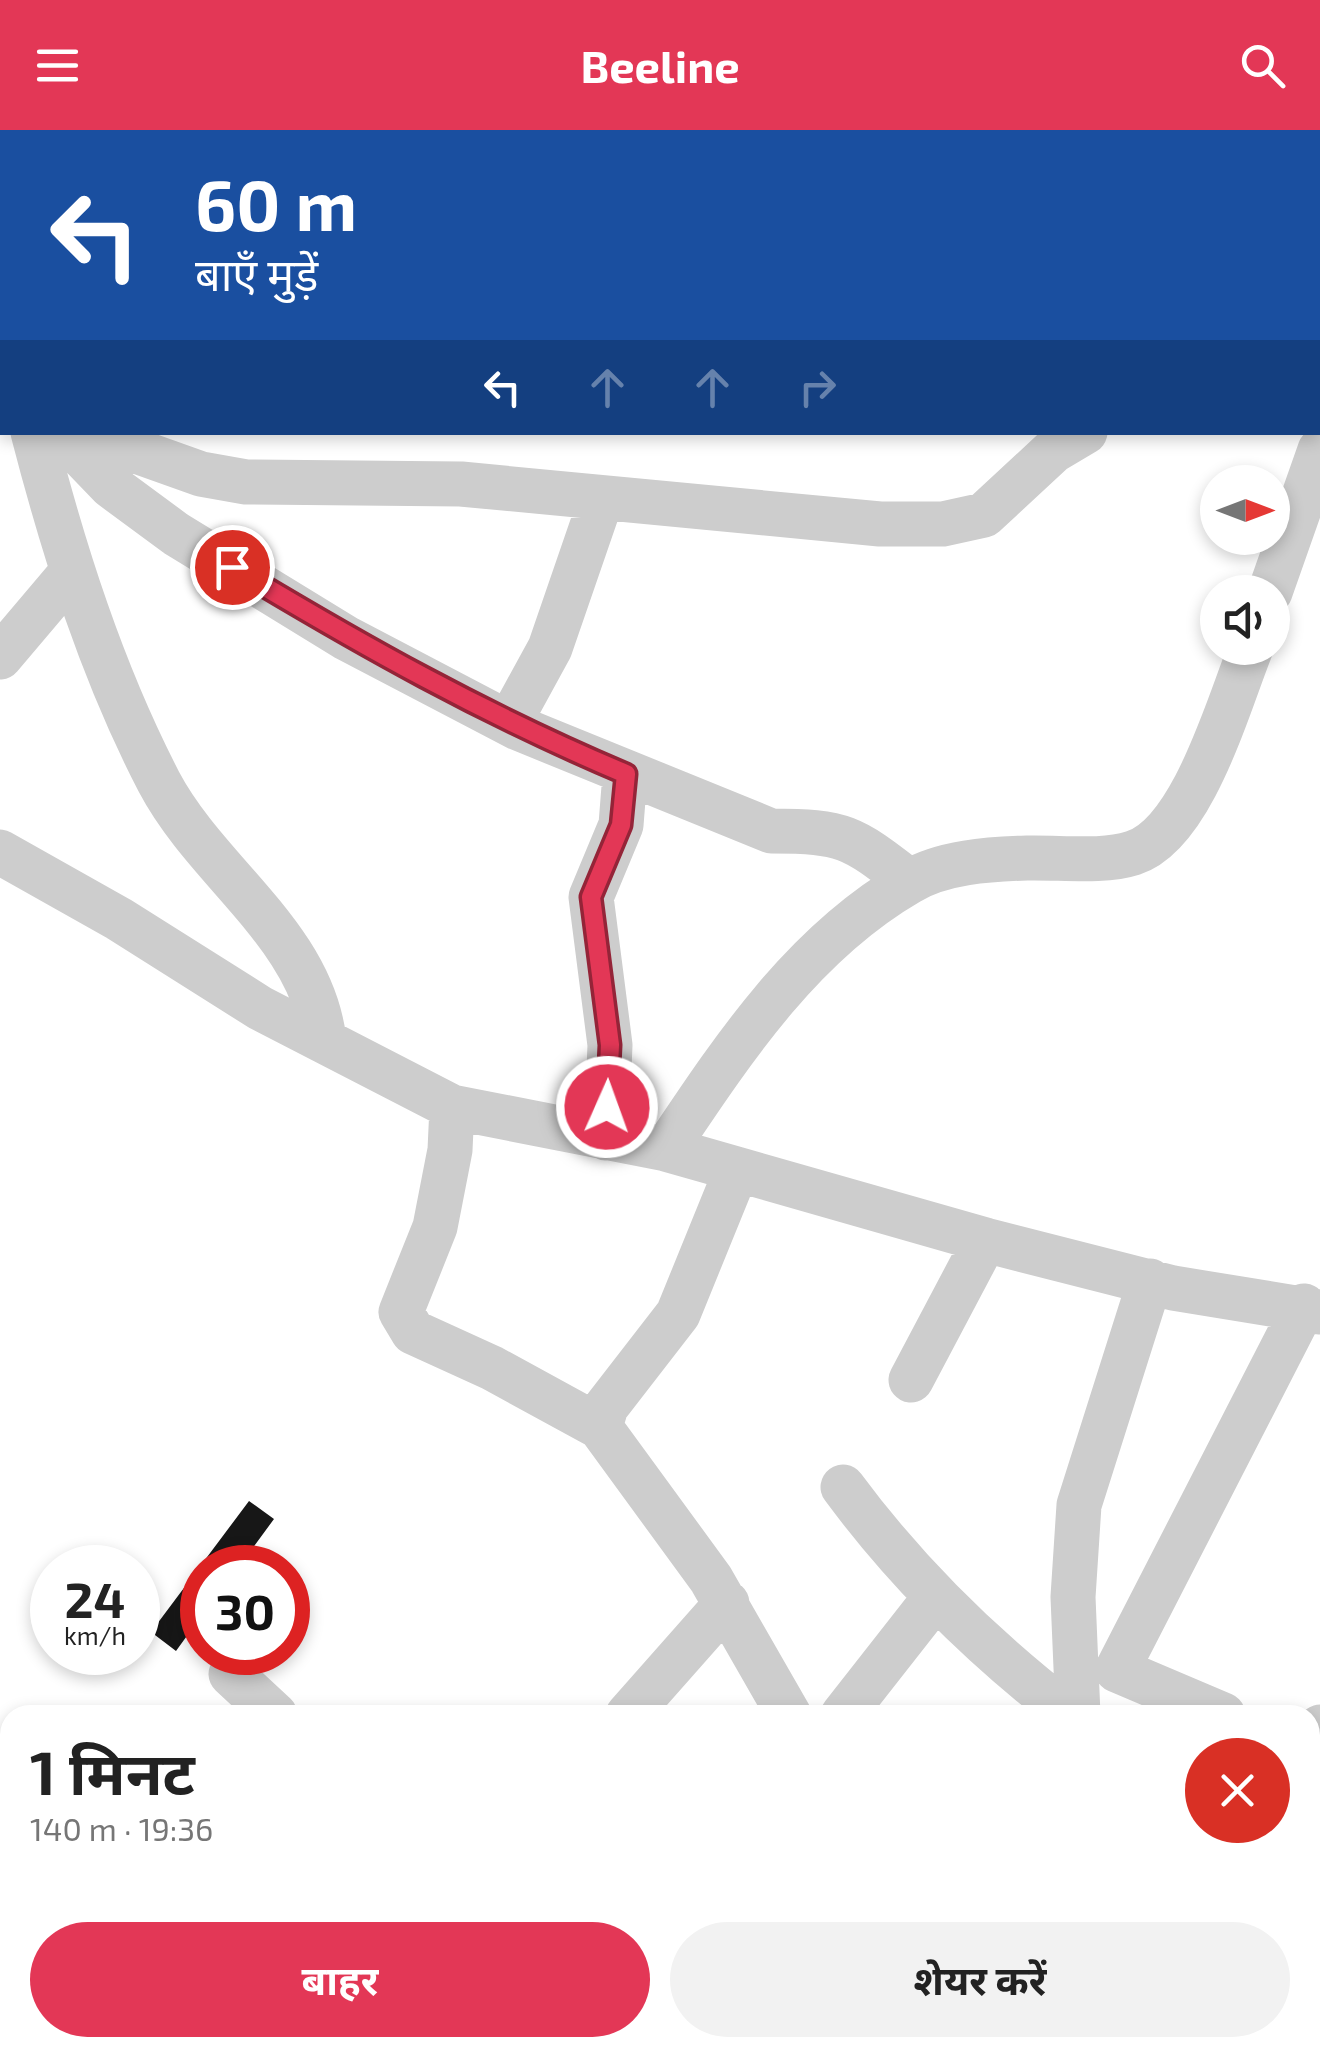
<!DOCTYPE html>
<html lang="hi">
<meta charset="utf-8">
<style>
:root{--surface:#fff;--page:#f2f2f2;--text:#222;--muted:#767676;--accent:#e33756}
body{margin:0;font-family:"Exo 2","Noto Sans Devanagari",sans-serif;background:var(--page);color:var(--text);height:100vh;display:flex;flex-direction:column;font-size:38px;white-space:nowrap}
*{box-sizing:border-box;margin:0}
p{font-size:32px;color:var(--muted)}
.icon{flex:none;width:55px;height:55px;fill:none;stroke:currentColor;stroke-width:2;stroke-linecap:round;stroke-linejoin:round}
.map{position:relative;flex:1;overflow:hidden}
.drawer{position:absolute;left:0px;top:1575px;width:1320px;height:352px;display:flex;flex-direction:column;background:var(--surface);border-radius:30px 30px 0 0;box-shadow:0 5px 15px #0003}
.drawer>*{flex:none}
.banner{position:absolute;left:0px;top:0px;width:1320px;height:305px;box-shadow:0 5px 15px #0003;background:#1a4fa0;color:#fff;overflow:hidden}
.needle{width:65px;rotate:90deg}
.tools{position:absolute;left:1200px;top:335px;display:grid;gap:20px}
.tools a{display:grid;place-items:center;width:90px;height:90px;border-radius:50%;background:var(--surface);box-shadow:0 5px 15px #0003;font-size:50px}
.speed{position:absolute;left:30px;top:1415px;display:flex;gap:20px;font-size:50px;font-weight:700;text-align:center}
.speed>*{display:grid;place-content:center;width:130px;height:130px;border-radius:50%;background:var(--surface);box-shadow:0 5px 15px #0003;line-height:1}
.speed small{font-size:25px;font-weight:400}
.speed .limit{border:15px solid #d22;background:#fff;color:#111}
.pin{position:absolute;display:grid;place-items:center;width:85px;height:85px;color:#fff;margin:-42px;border:5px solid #fff;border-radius:50%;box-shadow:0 2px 10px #0007}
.me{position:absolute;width:110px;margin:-55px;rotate:2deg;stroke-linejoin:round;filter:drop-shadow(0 0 8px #0008)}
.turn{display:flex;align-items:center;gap:35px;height:210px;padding:0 30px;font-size:45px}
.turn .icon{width:130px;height:130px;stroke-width:2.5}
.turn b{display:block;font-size:70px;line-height:85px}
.lanes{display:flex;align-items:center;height:95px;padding:0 30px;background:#0003;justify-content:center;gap:50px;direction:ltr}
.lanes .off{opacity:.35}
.round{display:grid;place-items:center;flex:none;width:105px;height:105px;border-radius:52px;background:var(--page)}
.head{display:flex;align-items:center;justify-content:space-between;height:170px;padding:0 30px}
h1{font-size:60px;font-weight:700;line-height:75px}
.button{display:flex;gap:20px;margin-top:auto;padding:20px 30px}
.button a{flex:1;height:115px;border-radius:60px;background:var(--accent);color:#fff;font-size:40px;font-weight:700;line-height:115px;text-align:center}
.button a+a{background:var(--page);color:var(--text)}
header{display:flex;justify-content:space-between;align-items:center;height:130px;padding:0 30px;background:var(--accent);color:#fff;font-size:45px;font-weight:700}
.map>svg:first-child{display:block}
.building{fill:#171717}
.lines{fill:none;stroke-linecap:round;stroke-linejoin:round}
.minor{stroke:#cdcdcd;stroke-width:45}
.route-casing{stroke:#942438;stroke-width:25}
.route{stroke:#e33756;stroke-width:18}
</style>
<header><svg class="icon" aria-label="menu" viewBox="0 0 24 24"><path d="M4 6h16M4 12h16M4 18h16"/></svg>Beeline<svg class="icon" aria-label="search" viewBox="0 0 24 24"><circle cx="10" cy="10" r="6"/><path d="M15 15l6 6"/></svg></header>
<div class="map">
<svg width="1320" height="1927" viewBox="0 0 1320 1927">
<rect width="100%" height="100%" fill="#fff"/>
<!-- building -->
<path class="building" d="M249,1371L274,1389L238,1438H202V1485L176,1521L151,1502Z"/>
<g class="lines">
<!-- minor -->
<path class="minor" d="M200,2V0
M0,237L2,239
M33,302C64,422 102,542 159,652C207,743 311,804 324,910
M59,302L111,356L176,404L346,508L518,598L771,701C845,701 852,707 909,751
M83,302L201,344L246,352L461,354L880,394H943L984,385L1053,321L1085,302
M1270,462L1320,320
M0,527L72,442
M509,593L550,518L601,370
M0,722L119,789L260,878L452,977L666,1019L985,1110L1173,1158L1320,1182
M452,977L450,1020L435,1097L401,1182L413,1202L492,1238L600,1297
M606,1008L610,915L591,767L621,695L625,644
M666,1019C733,919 802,814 909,752C942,732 990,729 1027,728C1060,727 1102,733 1133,723C1193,704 1229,572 1251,518
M737,1039L678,1184L606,1277L600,1297L711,1449L789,1585
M911,1250L985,1110
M843,1357C908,1445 983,1518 1070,1585
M231,1544L275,1585
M628,1585L727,1473
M843,1585L934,1469
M1078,1585L1073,1467L1079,1375L1150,1151
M1223,1585L1117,1540L1304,1176
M1310,1605L1320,1597
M781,1918L793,1927
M1293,1918L1302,1927
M588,1927L591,1918
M1039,1927L1043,1918"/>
</g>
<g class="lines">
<defs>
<path id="route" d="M232,437C363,516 484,584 626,644L621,695L591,767L610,915L607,977"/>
</defs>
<!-- route casing -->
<use href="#route" class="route-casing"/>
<!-- route -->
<use href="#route" class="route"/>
</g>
</svg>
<div class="tools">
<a><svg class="needle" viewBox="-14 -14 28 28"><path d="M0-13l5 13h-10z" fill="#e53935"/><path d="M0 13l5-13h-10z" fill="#767676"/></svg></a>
<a><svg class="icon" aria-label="sound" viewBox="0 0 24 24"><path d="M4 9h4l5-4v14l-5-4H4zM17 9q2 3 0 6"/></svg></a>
</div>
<div class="speed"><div>24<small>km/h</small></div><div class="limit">30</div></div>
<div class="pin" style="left:232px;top:437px;background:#d93025"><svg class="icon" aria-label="arrive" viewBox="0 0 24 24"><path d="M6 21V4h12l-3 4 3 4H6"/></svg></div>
<svg class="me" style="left:607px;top:977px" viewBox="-20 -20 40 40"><circle r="17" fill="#e33756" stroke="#fff" stroke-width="3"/><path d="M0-11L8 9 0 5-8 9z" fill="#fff"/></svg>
<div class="banner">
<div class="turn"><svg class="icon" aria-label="left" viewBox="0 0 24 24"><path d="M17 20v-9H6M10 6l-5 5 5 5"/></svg><div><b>60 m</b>बाएँ मुड़ें</div></div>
<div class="lanes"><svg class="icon" aria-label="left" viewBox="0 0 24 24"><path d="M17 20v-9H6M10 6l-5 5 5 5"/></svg><svg class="icon off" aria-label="ahead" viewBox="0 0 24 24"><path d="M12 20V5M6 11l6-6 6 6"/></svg><svg class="icon off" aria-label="ahead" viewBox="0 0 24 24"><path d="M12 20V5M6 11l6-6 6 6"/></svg><svg class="icon off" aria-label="right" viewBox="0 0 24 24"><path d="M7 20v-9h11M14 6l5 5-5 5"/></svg></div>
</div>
<section class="drawer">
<div class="head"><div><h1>1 मिनट</h1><p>140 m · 19:36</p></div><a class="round" style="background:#d93025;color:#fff"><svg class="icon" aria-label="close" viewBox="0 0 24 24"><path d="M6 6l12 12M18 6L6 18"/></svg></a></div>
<div class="button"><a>बाहर</a><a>शेयर करें</a></div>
</section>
</div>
